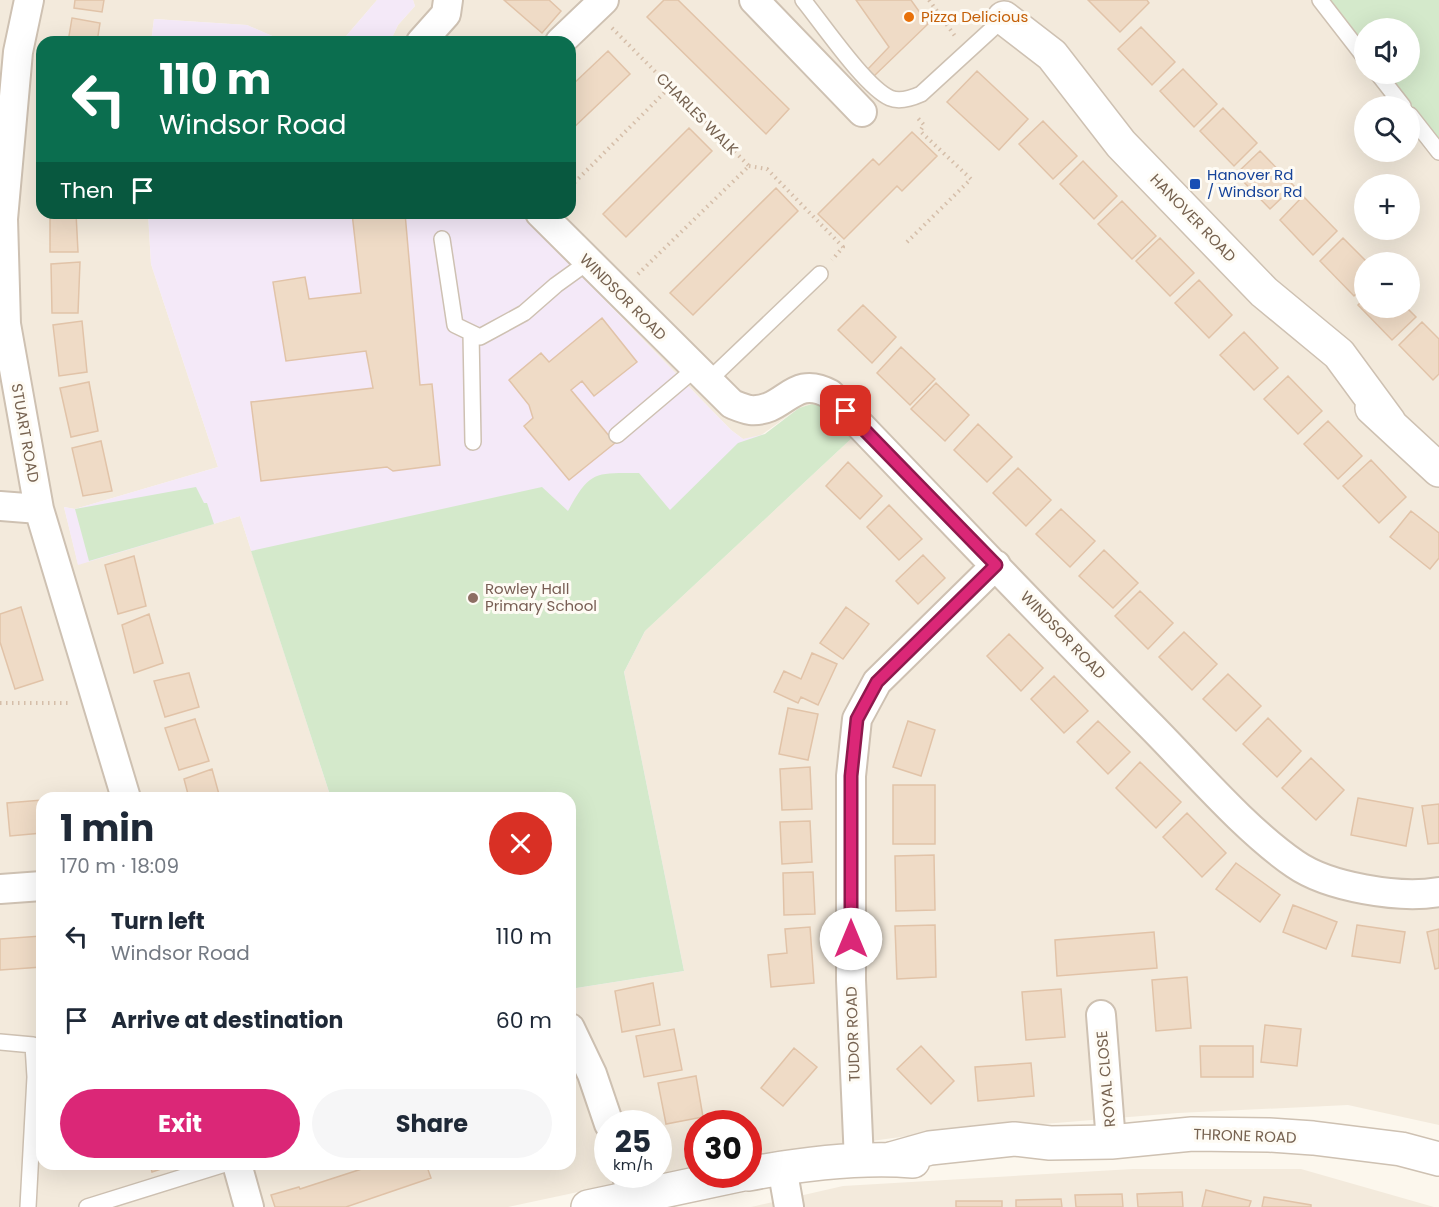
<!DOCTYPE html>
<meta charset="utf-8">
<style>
:root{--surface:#fff;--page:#f6f6f7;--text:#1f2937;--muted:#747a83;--accent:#db2777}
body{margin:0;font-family:Poppins,sans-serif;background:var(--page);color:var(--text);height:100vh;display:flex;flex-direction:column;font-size:22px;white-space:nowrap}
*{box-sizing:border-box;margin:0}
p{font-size:20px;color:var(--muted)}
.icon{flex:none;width:33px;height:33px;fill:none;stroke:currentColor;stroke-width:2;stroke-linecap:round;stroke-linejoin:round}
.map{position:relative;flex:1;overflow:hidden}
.side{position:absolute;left:36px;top:792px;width:540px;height:378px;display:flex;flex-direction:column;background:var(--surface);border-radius:18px;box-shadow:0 6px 24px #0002}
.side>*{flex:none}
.top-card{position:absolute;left:36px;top:36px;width:540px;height:183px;border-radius:18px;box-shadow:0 6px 24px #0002;background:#0b6e4f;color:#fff;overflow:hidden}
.buttons{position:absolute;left:1354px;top:18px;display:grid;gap:12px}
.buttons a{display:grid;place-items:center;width:66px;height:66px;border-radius:50%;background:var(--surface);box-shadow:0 6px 24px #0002;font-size:30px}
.speed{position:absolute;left:594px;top:1110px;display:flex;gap:12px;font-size:30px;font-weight:700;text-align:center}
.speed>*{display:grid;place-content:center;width:78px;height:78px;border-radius:50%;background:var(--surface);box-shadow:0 6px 24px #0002;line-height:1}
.speed small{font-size:15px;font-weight:400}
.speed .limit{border:9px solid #d22;background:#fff;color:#111}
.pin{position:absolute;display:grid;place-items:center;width:51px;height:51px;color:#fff;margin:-26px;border-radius:12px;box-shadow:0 3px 9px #0006}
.me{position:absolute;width:66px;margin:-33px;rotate:0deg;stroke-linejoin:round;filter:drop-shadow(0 0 4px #0008)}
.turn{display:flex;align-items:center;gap:21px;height:126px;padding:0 24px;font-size:27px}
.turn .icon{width:78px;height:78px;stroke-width:2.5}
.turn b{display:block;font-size:42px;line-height:51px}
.then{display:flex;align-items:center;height:57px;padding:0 24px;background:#0003;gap:12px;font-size:22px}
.round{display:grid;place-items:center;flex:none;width:63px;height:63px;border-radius:32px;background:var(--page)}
.overview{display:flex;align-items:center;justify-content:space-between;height:102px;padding:0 24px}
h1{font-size:36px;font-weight:700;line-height:45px}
.button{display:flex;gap:12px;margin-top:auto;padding:12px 24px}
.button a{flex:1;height:69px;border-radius:36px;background:var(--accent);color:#fff;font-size:24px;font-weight:700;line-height:69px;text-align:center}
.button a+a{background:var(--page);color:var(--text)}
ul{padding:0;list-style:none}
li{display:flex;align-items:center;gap:18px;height:84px;padding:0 24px}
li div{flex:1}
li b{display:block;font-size:22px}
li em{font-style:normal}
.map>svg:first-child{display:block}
.residential{fill:#f3eadc;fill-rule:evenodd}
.education{fill:#f4e9f8}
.green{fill:#d4e9cb}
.building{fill:#efdbc6;stroke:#e1c3a8;stroke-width:1.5}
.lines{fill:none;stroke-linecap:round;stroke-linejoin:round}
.service-casing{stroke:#cec1b2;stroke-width:18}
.minor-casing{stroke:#cec1b2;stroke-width:32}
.tertiary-casing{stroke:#cec1b2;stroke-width:36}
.path{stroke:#d5bea9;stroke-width:4;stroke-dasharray:1.5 4.5;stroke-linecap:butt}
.service{stroke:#fff;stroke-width:15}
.minor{stroke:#fff;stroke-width:28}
.tertiary{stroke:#fff;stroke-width:33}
.route-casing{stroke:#8e194d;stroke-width:15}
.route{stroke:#db2777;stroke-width:10}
.food-dot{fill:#e8710a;stroke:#fefbf4;stroke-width:2}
.transit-dot{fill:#1a4fb4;stroke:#fefbf4;stroke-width:2}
.education-dot{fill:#8d6e63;stroke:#fefbf4;stroke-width:2}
.labels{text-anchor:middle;stroke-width:6;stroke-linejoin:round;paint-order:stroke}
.food-label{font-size:15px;fill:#c56008;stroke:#fefbf4;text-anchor:start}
.street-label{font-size:15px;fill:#766250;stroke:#fefbf4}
.transit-label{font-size:15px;fill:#164399;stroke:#fefbf4;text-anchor:start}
.education-label{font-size:15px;fill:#785e54;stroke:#fefbf4;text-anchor:start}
</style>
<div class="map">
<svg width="1439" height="1207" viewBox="0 0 1439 1207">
<rect width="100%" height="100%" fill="#fcf7ed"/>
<!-- residential -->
<path class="residential" d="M0,0H377L341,42H286L247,25L154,19L151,42H42V213H148L151,264L218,467L75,509L64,507L78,564L240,516L331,798H42V1164H570V989L684,971L624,672L645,631L853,437L818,405L812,404L799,408L757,438L743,439L731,430L520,213H570V42H390L398,25L415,6L413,0H1328L1365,48V74H1385L1439,143V1125L1348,1105L1178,1113L922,1134L749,1158L748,1124H698L697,1166L659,1174L658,1124H608V1174L657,1175L508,1207H0ZM1365,106H1410V152H1365ZM1365,184H1410V230H1365ZM1365,262H1410V308H1365Z
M1133,1169H1301L1434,1207H751L843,1186Z"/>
<!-- education -->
<path class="education" d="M377,0H413L415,6L398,25L390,42H341Z
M154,19L247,25L286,42H151Z
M148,213H520L731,430L743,439L765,434L799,408L818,405L645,631L624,672L684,971L570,989V798H331L240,516L78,565L64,507L75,509L218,467L151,264Z"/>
<!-- green -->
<path class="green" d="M1328,0H1439V143L1385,74H1410V28H1365V48Z
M812,404L823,406L853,437L645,631L624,672L684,971L570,989V798H331L251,551L542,487L568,511C590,470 596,473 639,473L670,510L738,443L765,434L799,408Z
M196,487L204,503H207L214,524L89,561L75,509Z"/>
<!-- building -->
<path class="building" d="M75,0H104L102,12L74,8Z
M504,0H549L561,11L542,33Z
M664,0H678L789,109L766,134L647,17Z
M856,0H911L928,24L873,77L867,70L889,47Z
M1088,0H1147L1149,3L1120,32Z
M72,18L100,23L97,42H68Z
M1141,27L1175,62L1152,85L1118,49Z
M608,51L630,74L570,131V87Z
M1183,69L1217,104L1194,127L1160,91Z
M977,71L1028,119L999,150L947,102Z
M1223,108L1257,143L1234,166L1200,131Z
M1043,121L1077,156L1053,179L1019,144Z
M689,128L712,151L626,237L603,214Z
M912,132L937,156L902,191L897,186L844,239L818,214L873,159L879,165Z
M1260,151L1294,186L1270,209L1236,174Z
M1083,161L1117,196L1094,219L1060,184Z
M776,188L798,211L693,315L670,293Z
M1303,196L1337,231L1313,255L1280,220Z
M1122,201L1156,236L1132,259L1098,224Z
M50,213H76L78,252H50Z
M352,213H405L420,385L432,384L440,465L393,471L387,467L261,481L251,402L373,388L366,351L286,361L273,282L305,277L309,299L361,293Z
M1160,238L1194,273L1170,296L1136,261Z
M1343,238L1367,262L1365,285L1354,296L1320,261Z
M80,262L78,313H52L51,264Z
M1199,280L1232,315L1209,338L1175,303Z
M1365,298V308H1407L1416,317L1392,340L1358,305Z
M863,305L896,337L872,363L838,330Z
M602,318L637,362L594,396L582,381L571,390L615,443L569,480L524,426L533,418L529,405L509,380L541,353L549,362Z
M82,321L87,372L59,376L53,325Z
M1422,322L1439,339V374L1433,380L1399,345Z
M1244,332L1278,368L1254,390L1220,355Z
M901,347L935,379L910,405L877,373Z
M1288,376L1322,411L1298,434L1264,399Z
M89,382L98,431L71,437L60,388Z
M936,383L969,415L945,441L911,409Z
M1328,421L1362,456L1338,479L1304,444Z
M978,424L1012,457L987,482L954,450Z
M101,441L112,491L83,496L72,448Z
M1371,460L1406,497L1379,523L1343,486Z
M848,462L882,496L860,519L826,486Z
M1018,468L1051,500L1026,526L993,493Z
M889,505L922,539L899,560L867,527Z
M1061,509L1095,541L1070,567L1036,534Z
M1411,511L1439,533V558L1430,569L1390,537Z
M1104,550L1138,583L1113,608L1079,576Z
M923,555L945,578L918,604L896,581Z
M134,556L146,606L118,614L105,565Z
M1140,591L1173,623L1148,649L1115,616Z
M21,607L43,680L15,689L0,642V614Z
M846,607L869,624L843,659L820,643Z
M149,614L163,663L134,673L122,625Z
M1184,632L1217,664L1192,690L1159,657Z
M1009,634L1043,668L1021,691L987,656Z
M812,653L837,664L818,705L801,697L798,703L774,692L784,671L801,679Z
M189,673L199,707L165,717L154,681Z
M1228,674L1261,706L1236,731L1203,699Z
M1054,676L1088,711L1064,733L1031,699Z
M788,708L818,714L808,760L779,754Z
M1268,718L1301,751L1277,777L1243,744Z
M195,719L209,761L179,770L165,728Z
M908,721L935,730L921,776L893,767Z
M1098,721L1130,752L1108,774L1077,742Z
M1311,758L1344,790L1316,820L1282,788Z
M1140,762L1181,802L1156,828L1116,788Z
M810,767L812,809L782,810L780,769Z
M212,769L220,798H189L184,779Z
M893,785H935V844H893Z
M1358,798L1413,808L1406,846L1351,835Z
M42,800V833L10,836L7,803Z
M1439,804V843L1428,844L1422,806Z
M1187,813L1226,853L1202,877L1163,837Z
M810,821L812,862L782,864L780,822Z
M934,855L935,910L896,911L895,856Z
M1236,863L1280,895L1260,922L1216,889Z
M813,872L815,914L784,915L783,873Z
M1293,905L1337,922L1326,949L1283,932Z
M935,925L936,977L897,979L895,926Z
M1357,925L1405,932L1400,963L1352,956Z
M810,927L814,983L771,987L768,955L787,953L785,929Z
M1439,929V968L1435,969L1427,932Z
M1154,932L1157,968L1057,976L1055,940Z
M41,936L42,967L0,970V939Z
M1187,977L1191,1028L1156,1031L1152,980Z
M653,983L660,1025L622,1032L615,991Z
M1061,989L1065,1037L1026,1040L1022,992Z
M1265,1025L1301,1029L1297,1066L1261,1062Z
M674,1029L682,1070L644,1077L636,1036Z
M921,1046L954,1081L931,1104L897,1069Z
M1200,1046H1253V1077H1201Z
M794,1048L817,1067L783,1106L761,1088Z
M1031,1063L1034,1096L978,1101L975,1067Z
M696,1076L703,1117L666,1124L658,1083Z
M150,1164H176L152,1172Z
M377,1164H426L431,1178L346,1207H275L271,1195L299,1187L300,1189Z
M1206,1190L1251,1201L1249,1207H1202Z
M1182,1192L1183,1207H1138L1137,1194Z
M1122,1194L1123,1207H1076L1075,1195Z
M1264,1197L1311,1205V1207H1262Z
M1061,1199L1062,1207H1016V1200Z
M956,1201H1002V1207H956Z"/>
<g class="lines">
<defs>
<path id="service" d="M803,0C822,23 865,87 890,98C899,102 912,98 921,94L1004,18
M1320,0L1365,58
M1378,74L1403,106
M1410,115L1439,152
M442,239L455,325L480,337L524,313L556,285L588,262
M471,333L473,442
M708,381L820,274
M617,435L695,369
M0,1042L33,1045L35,1077L28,1207
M87,1207L225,1164"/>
<path id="minor" d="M29,0L18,52L3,219L6,324L39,509L126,798
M754,0L862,112
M421,42L446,14L448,0
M560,42L604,0
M540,213L732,404C737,406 744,409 750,410C785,413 792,373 830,394C936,504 1041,615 1148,723C1192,767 1244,829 1295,864C1328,887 1399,899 1439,892
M0,506L39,509
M0,889L42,886
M1101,1015L1111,1142
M570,1028L592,1074L609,1124
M859,1161L851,980V776L857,719L877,682L996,565
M237,1164L249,1207
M782,1167L789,1207
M626,1174L633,1195"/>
<path id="tertiary" d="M1004,18L1052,55L1121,144L1264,292L1339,354L1389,422
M1372,408L1439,470
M891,1159L930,1148L1014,1139L1050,1143L1111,1142L1192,1134L1269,1135L1313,1138L1401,1149L1439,1159
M748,1174C801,1164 860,1157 913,1161
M588,1207L743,1174"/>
</defs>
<!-- service casing -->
<use href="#service" class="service-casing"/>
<!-- minor casing -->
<use href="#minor" class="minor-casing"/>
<!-- tertiary casing -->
<use href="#tertiary" class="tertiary-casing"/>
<!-- path -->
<path class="path" d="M929,0L955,36
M612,28L749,166
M749,166L767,169L843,247L832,260
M570,187L670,87
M907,242L971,179L920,131L924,125L916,116
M638,274L749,166
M0,703H71"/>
<!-- service -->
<use href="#service" class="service"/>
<!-- minor -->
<use href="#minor" class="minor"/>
<!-- tertiary -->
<use href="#tertiary" class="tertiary"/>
</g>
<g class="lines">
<defs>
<path id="route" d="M846,411L996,565L877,682L857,719L851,776V939"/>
</defs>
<!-- route casing -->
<use href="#route" class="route-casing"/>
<!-- route -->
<use href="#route" class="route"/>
</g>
<!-- markers -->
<circle class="food-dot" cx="909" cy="17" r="6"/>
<rect class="transit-dot" x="1189" y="178" width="12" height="12" rx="3"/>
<circle class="education-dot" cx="473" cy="598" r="6"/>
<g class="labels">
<!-- food labels -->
<g class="food-label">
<text x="921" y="22">Pizza Delicious</text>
</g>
<!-- street labels -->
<g class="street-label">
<text transform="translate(697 114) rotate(45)" y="5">CHARLES WALK</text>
<text transform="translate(1193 218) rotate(46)" y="5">HANOVER ROAD</text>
<text transform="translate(623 297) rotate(45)" y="5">WINDSOR ROAD</text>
<text transform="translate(25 433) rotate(80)" y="5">STUART ROAD</text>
<text transform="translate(1063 635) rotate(46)" y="5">WINDSOR ROAD</text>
<text transform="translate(853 1034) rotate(-92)" y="5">TUDOR ROAD</text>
<text transform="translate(1106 1079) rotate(-95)" y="5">ROYAL CLOSE</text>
<text transform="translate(1245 1136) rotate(2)" y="5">THRONE ROAD</text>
</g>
<!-- transit labels -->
<g class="transit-label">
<text x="1207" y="180">Hanover Rd<tspan x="1207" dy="17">/ Windsor Rd</tspan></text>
</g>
<!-- education labels -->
<g class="education-label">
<text x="485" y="594">Rowley Hall<tspan x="485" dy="17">Primary School</tspan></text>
</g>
</g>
</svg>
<div class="buttons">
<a><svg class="icon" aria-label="sound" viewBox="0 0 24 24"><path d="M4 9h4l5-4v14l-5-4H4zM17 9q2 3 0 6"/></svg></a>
<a><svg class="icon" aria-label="search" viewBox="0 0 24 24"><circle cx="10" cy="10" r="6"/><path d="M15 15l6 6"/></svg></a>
<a>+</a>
<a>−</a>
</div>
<div class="speed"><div>25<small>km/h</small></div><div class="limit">30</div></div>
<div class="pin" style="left:846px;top:411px;background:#d93025"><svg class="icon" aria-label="arrive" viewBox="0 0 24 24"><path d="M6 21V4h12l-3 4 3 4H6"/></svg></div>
<svg class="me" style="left:851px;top:939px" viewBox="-20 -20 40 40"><circle r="19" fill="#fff"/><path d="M0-13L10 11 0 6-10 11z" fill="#db2777"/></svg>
<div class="top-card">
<div class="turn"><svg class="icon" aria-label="left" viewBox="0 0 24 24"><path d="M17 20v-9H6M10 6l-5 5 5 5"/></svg><div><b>110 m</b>Windsor Road</div></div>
<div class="then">Then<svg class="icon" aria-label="arrive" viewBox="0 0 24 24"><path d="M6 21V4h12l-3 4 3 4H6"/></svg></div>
</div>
<section class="side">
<div class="overview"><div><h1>1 min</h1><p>170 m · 18:09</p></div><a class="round" style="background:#d93025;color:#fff"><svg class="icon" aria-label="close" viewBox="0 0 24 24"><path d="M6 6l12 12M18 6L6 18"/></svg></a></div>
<ul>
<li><svg class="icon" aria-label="left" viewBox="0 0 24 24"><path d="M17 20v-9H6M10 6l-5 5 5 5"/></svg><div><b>Turn left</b><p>Windsor Road</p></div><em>110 m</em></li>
<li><svg class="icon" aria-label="arrive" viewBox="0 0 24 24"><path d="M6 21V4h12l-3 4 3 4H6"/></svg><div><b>Arrive at destination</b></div><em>60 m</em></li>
</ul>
<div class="button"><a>Exit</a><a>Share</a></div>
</section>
</div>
